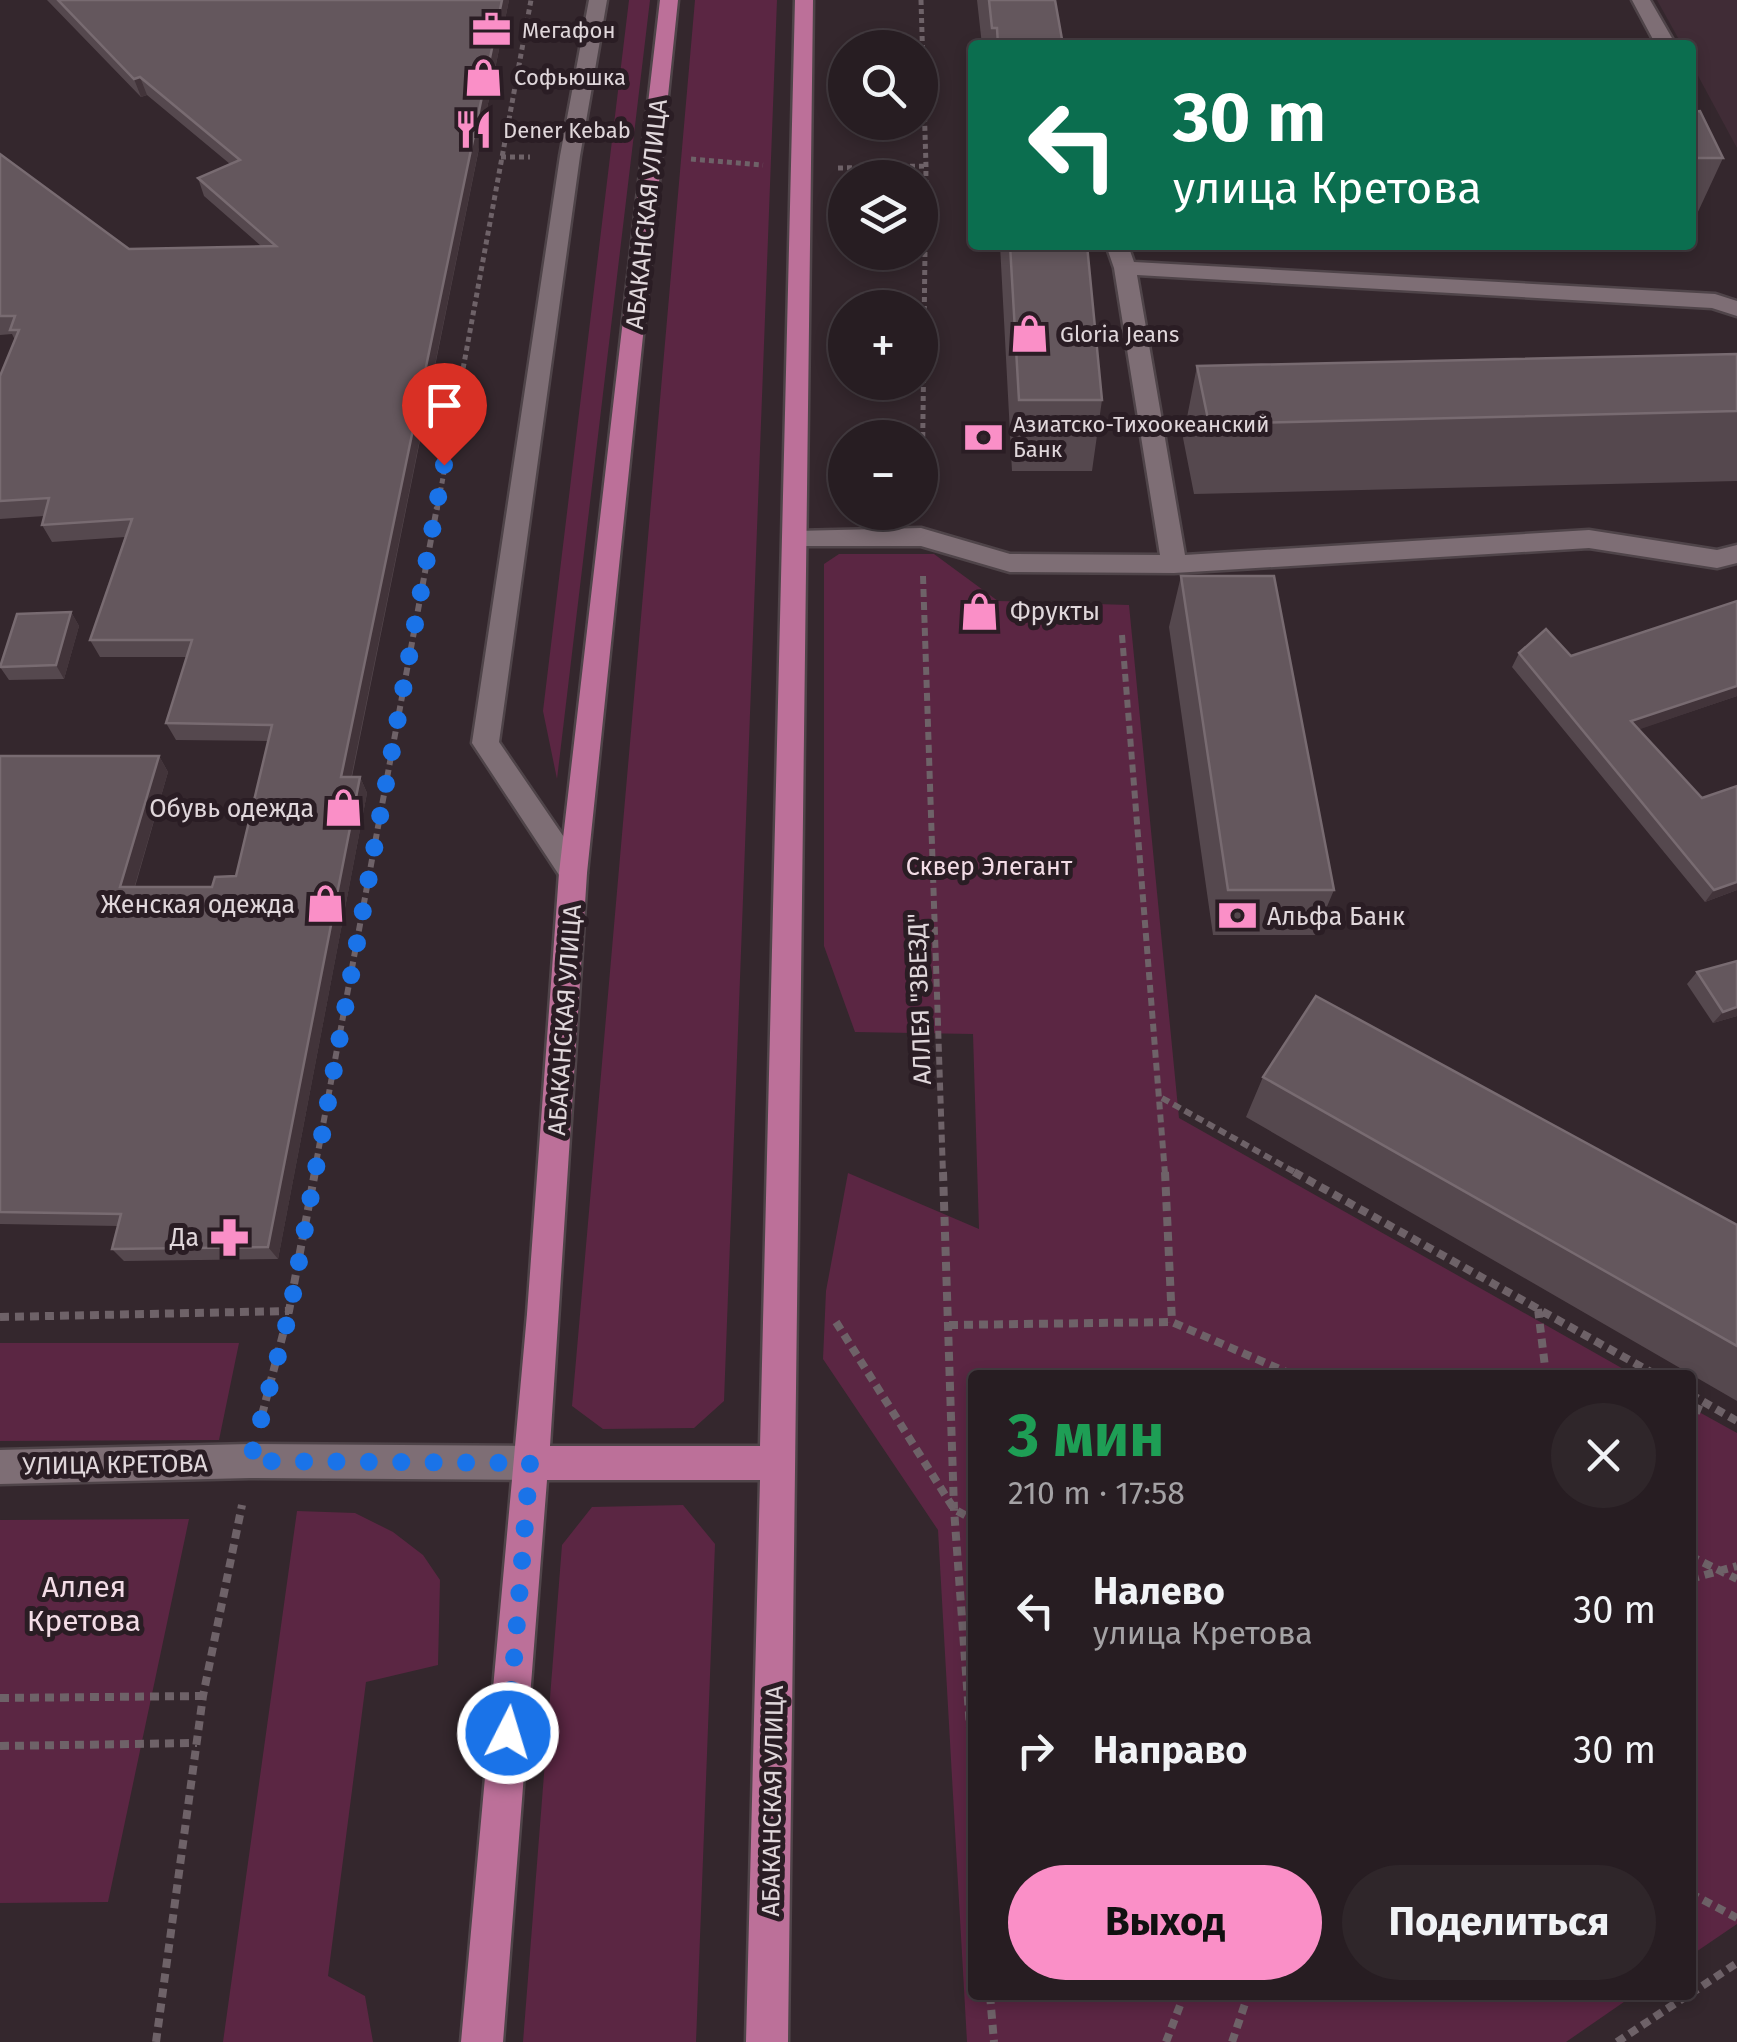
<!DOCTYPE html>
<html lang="ru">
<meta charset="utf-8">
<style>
:root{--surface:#271d22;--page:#2f262a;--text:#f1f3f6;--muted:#a4a2a5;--line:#433b40;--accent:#fa8fc7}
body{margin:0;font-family:"Fira Sans",sans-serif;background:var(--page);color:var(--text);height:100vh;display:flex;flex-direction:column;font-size:38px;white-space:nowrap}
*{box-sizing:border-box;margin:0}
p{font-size:32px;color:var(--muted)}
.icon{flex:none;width:55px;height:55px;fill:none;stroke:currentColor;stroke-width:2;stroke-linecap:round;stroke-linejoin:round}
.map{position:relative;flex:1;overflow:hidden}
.drawer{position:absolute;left:968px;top:1370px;width:728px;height:630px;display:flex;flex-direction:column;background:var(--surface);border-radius:10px;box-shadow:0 5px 15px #0003,0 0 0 2px var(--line)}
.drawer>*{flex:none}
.hud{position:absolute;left:968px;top:40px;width:728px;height:210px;border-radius:10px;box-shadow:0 5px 15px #0003,0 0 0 2px var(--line);background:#0b6e4f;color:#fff;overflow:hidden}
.controls{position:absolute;left:828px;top:30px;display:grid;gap:20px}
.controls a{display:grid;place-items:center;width:110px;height:110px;border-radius:50%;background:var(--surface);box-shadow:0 5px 15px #0003,0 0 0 2px var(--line);font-size:50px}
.pin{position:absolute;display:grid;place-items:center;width:85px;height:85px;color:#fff;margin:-102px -42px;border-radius:50% 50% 50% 0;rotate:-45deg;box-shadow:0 0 10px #0007}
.pin .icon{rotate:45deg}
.me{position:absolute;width:110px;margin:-55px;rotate:5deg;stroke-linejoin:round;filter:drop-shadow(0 0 8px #0008)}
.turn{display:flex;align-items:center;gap:35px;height:210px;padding:0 40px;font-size:45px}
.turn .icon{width:130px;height:130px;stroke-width:2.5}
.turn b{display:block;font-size:70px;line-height:85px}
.round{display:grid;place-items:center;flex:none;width:105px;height:105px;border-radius:52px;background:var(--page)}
.headline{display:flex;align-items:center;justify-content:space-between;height:170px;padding:0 40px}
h1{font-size:60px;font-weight:700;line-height:75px;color:#1e9e55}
.action{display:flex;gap:20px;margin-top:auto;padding:20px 40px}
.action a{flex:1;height:115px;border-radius:60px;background:var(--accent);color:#111;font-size:40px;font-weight:700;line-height:115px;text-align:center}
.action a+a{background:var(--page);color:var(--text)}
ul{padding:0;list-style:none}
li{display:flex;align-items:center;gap:30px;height:140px;padding:0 40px}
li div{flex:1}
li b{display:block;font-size:38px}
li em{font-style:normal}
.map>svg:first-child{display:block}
.built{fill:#402c36}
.green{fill:#5b2643}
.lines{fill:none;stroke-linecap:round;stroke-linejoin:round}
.minor-casing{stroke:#4f4449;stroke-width:5}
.major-casing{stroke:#4f4449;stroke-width:5}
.path-far2{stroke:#6e6268;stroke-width:5;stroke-dasharray:5 4;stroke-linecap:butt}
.path-far1{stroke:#6e6268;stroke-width:6;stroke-dasharray:8 5;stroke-linecap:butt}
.path{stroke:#6e6268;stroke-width:8;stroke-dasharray:9 6;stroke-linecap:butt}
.minor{fill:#7e6e75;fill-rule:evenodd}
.major{fill:#bc7099;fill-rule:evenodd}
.wall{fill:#55484e}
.shaded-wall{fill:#42343a}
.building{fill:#64575d;stroke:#786b71;stroke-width:2.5}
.route{stroke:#1a73e8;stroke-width:18;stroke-dasharray:0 32.4}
.labels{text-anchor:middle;stroke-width:10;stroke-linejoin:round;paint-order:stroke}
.far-poi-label{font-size:22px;fill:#e0d7db;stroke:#2a1d24;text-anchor:start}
.street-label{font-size:25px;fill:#e0d7db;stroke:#2a1d24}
.poi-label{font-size:25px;fill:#e0d7db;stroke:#2a1d24;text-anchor:end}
.park-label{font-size:25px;fill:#f3dce6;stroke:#2a1d24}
.near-park-label{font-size:30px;fill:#f3dce6;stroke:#2a1d24}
</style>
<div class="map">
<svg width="1737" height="2042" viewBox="0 0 1737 2042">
<rect width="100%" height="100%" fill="#34272d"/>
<!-- built -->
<path class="built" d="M1657,0H1737V148L1690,61V45H1682Z"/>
<!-- green -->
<path class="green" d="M629,0H650L557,779L543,711Z
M695,0H777L724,1401L694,1428L603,1429L572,1406Z
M839,554H934L998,601L1129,605L1179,1118L1634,1375H972V1995H1634L1566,2042H967L938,1530L823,1359L826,1291L848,1173L979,1229L973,1034L855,1032L824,946V564Z
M0,1343H239L219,1440L0,1441Z
M1690,1407L1737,1433V1924L1690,1956Z
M683,1505L715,1544L696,2042H523L562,1545L592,1507Z
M297,1511L355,1513L393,1532L423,1555L440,1580L438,1665L366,1682L328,1976L365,1996L373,2042H223Z
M189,1519L108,1902L0,1903V1520Z"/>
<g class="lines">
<defs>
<path id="minor" d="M589,0H607L580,156L499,742L583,865L587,873L583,881L573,884L563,881L472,743L560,156Z
M1632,0H1650L1676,45H1656Z
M1106,245H1128L1134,262L1715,294L1737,301V316L1712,308L1137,275L1185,555L1589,530L1717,550L1737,545V563L1717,568L1589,548L1174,573L1010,572L921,546H786L783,540L786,534L795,531L921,528L1010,554L1160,555L1114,268Z
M250,1444L530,1446L542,1451L547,1463L542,1475L530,1480L250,1478L0,1484V1450Z"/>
<path id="major" d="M660,0H678L587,873L550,1446H760L795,0H813L788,2042H746L760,1480H547L503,2042H461L527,1314L559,873Z"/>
</defs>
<!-- minor casing -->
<use href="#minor" class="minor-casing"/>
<!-- major casing -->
<use href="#major" class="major-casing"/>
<!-- path-far2 -->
<path class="path-far2" d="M921,0L926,166L922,499
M501,157H530
M691,159L763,165
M838,168L926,166
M437,510L531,0"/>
<!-- path-far1 -->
<path class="path-far1" d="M923,576L943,1174
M1122,635L1165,1174
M1162,1098L1298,1174
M314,1174L437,507"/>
<!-- path -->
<path class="path" d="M943,1172L954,1509L972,1755
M1165,1172L1172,1322
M1294,1172L1656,1375
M1538,1309L1546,1375
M0,1317L289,1311
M836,1322L954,1509L972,1519
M949,1325L1172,1322L1293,1375
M1690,1394L1737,1421
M262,1415L289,1311L315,1172
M1690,1427L1701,1401
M1690,1556L1737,1579
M1690,1579L1737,1566
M0,1698L203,1696
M0,1746L197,1743
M1690,1893L1737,1918
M1690,1994L1737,1963
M990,1995L994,2042
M156,2042L203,1696L242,1505
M1166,2042L1184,1995
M1232,2042L1248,1995
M1617,2042L1688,1995"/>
<!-- minor -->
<use href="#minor" class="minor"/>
<!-- major -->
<use href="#major" class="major"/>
</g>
<!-- wall -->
<path class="wall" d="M47,0H509L352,777H360L367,793L278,1259L124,1261L112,1249L118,1226L0,1224V756H159L168,772L135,887H212L236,876L268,741L176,740L166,723L187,657H100L90,640L125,537L52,542L42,525L44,516L0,519V376L15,340L12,334L0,335V154L129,249L261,246L204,196L198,178L230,164L147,95L141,97Z
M977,0H1055L1063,45H982Z
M1690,112L1723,158L1690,229Z
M1000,245H1087L1102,400L1092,471H1012Z
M1737,354V481L1194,494L1183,438L1197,366Z
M1181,576L1334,890L1315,935H1213L1169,627Z
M71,612L79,626L64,679L9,680L0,667Z
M1519,653L1737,696L1639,729L1702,798L1737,786V890L1705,902L1512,667Z
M1737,961V1016L1713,1023L1687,984L1697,972Z
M1263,1077L1737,1225V1401L1246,1117Z"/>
<!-- shaded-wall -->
<path class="shaded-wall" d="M502,0H509L348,793L341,777Z
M140,77L147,95L141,97L134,79Z
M71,612L79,626L64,679L56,665Z
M1737,686V696L1623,735L1631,721Z
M159,756L168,772L130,902L120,887Z
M360,777L367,793L278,1259L268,1247Z
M1737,882V890L1705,902L1714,890Z
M1737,1007V1016L1713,1023L1723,1012Z"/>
<!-- building -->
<path class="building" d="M58,0H502L341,777H360L268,1247L112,1249L121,1214L0,1212V756H159L120,887H212L215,877L236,876L272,725L166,723L192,640H90L132,519L42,525L49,498L0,501V376L19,330H10L15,316H0V154L129,249L276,246L198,178L240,160L140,77L134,79Z
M989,0H1055L1063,45H998L997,28H992Z
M1700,111L1723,158H1690V112Z
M1010,245H1087L1102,400H1019Z
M1737,354V411L1209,424L1197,366Z
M1181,576H1274L1334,890H1228Z
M1737,601V686L1631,721L1702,798L1737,786V882L1714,890L1519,653L1546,629L1571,656Z
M71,612L56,665L0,667L17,614Z
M1737,961V1007L1723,1012L1697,972Z
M1316,996L1737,1225V1346L1263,1077Z"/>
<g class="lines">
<!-- route -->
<path class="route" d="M444,465L290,1311L250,1461L530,1463L508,1733"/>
</g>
<!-- icons -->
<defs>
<symbol id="office-bare" viewBox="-9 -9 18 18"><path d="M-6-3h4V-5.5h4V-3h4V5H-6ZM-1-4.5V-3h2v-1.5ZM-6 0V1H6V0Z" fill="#fa8fc7" stroke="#2a1d24" stroke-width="2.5" paint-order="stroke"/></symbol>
<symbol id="shop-bare" viewBox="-9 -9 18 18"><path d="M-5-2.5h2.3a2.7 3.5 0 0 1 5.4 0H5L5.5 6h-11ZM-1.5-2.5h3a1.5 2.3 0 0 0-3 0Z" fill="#fa8fc7" stroke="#2a1d24" stroke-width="2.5" paint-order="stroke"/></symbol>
<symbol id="restaurant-bare" viewBox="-9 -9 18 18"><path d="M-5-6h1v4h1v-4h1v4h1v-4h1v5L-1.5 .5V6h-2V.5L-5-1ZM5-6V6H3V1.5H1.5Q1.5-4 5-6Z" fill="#fa8fc7" stroke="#2a1d24" stroke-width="2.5" paint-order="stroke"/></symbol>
<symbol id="bank-bare" viewBox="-9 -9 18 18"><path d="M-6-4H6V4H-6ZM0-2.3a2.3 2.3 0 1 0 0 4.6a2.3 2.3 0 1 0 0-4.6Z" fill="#fa8fc7" stroke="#2a1d24" stroke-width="2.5" paint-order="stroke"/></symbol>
<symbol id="pharmacy-bare" viewBox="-9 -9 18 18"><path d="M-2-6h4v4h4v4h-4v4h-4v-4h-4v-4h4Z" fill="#fa8fc7" stroke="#2a1d24" stroke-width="2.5" paint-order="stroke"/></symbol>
</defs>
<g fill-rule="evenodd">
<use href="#office-bare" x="464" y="2" width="55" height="55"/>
<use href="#shop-bare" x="456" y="50" width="55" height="55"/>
<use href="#restaurant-bare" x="446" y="102" width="55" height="55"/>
<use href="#shop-bare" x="1002" y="306" width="55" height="55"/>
<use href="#bank-bare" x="956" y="410" width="55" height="55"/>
<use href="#shop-bare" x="952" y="584" width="55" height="55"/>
<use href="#shop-bare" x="316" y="780" width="55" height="55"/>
<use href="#shop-bare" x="298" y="876" width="55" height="55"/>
<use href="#bank-bare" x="1210" y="888" width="55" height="55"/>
<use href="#pharmacy-bare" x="202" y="1210" width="55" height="55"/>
</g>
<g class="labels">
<!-- far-poi labels -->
<g class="far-poi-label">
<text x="522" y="38">Мегафон</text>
<text x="514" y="85">Софьюшка</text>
<text x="503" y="138">Dener Kebab</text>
<text x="1060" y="342">Gloria Jeans</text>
<text x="1013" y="432">Азиатско-Тихоокеанский<tspan x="1013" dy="25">Банк</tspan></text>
</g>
<!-- street labels -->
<g class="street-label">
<text transform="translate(646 214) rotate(-84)" y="9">АБАКАНСКАЯ УЛИЦА</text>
<text transform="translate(919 999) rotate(-92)" y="9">АЛЛЕЯ "ЗВЕЗД"</text>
<text transform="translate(564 1020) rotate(-86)" y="9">АБАКАНСКАЯ УЛИЦА</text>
<text transform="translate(115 1464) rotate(-1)" y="9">УЛИЦА КРЕТОВА</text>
<text transform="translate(772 1801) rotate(-89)" y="9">АБАКАНСКАЯ УЛИЦА</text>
</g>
<!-- poi labels -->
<g class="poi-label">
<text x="1010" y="620" text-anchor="start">Фрукты</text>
<text x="314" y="817">Обувь одежда</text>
<text x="295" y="913">Женская одежда</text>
<text x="1267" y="925" text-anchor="start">Альфа Банк</text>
<text x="199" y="1246">Да</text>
</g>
<!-- park labels -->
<g class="park-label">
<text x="989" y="875">Сквер Элегант</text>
</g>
<!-- near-park labels -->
<g class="near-park-label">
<text x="84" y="1597">Аллея<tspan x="84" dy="34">Кретова</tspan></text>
</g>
</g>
</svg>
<div class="controls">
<a><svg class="icon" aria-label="search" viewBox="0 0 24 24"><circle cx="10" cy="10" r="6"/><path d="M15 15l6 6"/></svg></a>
<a><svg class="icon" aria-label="layers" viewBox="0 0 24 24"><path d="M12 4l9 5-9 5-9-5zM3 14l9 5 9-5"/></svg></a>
<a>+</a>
<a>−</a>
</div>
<div class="pin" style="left:444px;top:465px;background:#d93025"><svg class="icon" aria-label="arrive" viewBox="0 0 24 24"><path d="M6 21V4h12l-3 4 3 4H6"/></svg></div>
<svg class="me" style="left:508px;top:1733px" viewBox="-20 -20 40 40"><circle r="17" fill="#1a73e8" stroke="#fff" stroke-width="3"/><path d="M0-11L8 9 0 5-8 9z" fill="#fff"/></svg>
<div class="hud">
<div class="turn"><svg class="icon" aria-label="left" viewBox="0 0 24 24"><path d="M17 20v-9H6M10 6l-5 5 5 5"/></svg><div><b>30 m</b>улица Кретова</div></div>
</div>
<section class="drawer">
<div class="headline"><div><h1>3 мин</h1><p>210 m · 17:58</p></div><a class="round"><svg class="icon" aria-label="close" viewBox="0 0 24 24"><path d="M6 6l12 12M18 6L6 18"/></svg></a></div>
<ul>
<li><svg class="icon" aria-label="left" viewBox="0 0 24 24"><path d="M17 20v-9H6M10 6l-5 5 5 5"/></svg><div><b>Налево</b><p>улица Кретова</p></div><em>30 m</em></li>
<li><svg class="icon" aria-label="right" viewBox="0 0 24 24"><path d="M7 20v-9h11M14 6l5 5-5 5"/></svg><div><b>Направо</b></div><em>30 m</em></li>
</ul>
<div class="action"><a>Выход</a><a>Поделиться</a></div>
</section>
</div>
